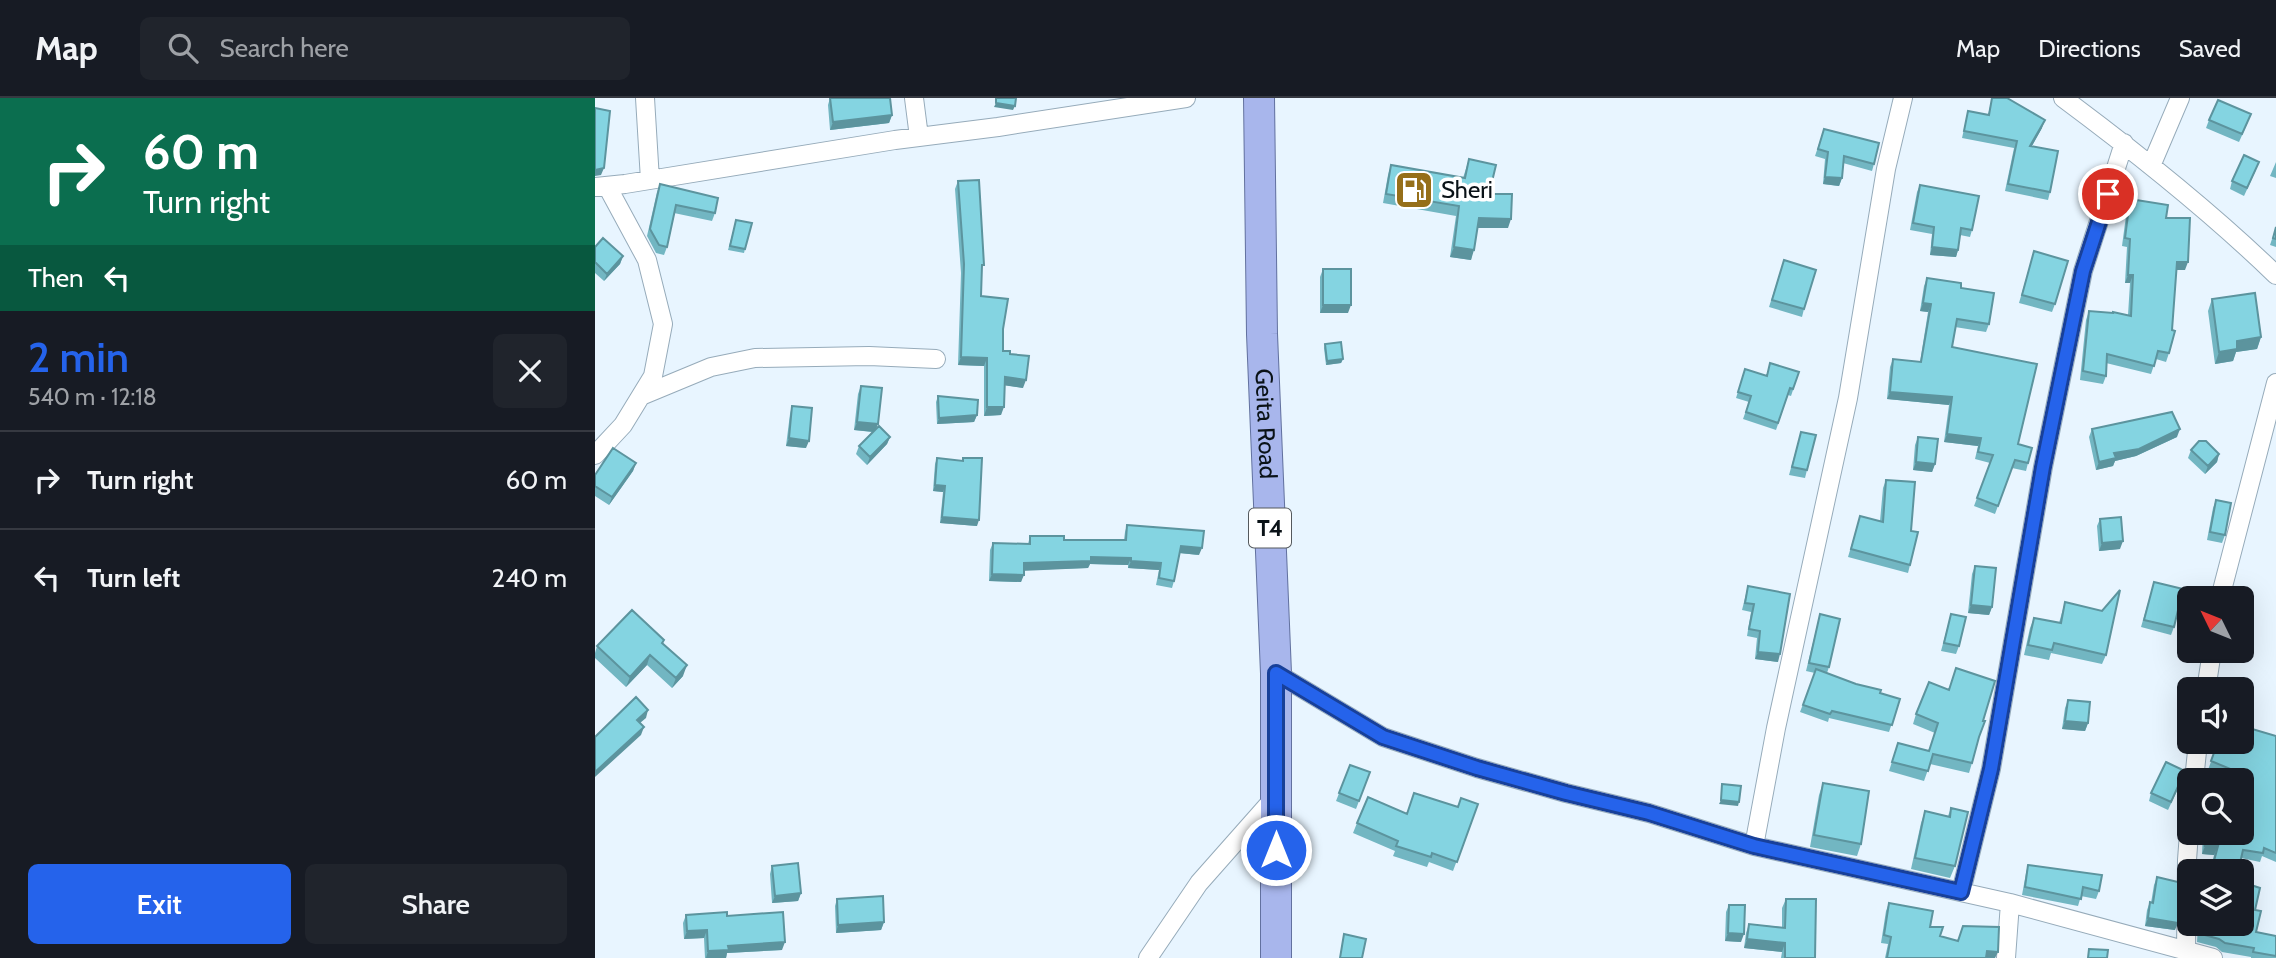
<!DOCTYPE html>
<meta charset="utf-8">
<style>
:root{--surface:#171b24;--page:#20242c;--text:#f1f3f6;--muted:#9ea1a6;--line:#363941;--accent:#2563eb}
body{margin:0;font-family:Cabin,sans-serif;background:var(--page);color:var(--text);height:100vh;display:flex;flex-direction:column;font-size:26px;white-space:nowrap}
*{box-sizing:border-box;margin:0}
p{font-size:23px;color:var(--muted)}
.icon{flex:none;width:38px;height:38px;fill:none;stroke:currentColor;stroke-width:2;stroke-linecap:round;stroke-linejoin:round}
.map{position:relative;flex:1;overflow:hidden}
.side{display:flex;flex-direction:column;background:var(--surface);width:595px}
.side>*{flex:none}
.guide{background:#0b6e4f;color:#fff;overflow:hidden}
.needle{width:46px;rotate:313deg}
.buttons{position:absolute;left:1582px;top:488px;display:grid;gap:14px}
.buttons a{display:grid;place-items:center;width:77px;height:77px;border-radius:10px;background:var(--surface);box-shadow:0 7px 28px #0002;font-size:35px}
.pin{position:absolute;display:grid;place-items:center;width:60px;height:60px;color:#fff;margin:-30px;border:4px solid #fff;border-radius:50%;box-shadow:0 2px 7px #0007}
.me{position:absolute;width:77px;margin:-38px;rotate:0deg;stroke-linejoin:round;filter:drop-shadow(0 0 5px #0008)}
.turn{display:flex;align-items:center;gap:24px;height:147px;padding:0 28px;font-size:32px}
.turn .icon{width:91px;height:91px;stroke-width:2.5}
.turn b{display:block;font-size:49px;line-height:60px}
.then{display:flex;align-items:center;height:66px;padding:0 28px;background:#0003;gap:14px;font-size:26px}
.round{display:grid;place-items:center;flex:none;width:74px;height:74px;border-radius:10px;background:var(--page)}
.headline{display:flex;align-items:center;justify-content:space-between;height:119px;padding:0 28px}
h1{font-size:42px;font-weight:600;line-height:52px;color:var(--accent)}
.action{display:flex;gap:14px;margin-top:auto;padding:14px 28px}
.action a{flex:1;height:80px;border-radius:10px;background:var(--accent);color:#fff;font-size:28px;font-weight:600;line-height:80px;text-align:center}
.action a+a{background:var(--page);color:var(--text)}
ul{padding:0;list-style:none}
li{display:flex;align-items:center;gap:21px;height:98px;padding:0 28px;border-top:2px solid var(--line)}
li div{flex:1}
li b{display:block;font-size:26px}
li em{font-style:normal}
header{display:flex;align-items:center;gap:42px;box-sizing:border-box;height:98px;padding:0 35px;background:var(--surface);border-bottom:2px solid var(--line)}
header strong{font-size:33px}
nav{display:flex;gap:38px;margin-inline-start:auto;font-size:24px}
.search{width:490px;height:63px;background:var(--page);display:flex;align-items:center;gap:18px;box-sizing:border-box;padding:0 24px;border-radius:10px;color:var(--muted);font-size:26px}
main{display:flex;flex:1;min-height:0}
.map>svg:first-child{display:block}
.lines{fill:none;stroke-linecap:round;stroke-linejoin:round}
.minor-casing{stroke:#96abba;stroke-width:20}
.trunk-casing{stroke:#62719f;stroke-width:32}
.minor{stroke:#fff;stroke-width:18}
.trunk{stroke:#a8b6ec;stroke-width:30}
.wall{fill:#72b6c2}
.shaded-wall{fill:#5c949e}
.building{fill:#84d4e1;stroke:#5c949e;stroke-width:2}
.route-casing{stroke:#184099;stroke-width:18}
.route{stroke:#2563eb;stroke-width:12}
.labels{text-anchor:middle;stroke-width:7;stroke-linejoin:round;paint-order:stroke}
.shield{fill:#fff;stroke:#54595d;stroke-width:2}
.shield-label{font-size:23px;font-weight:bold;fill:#0a1217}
.poi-label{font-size:24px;fill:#0a1217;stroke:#fff;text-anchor:start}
.street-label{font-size:24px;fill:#0a1217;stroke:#fff}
</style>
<header>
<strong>Map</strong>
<div class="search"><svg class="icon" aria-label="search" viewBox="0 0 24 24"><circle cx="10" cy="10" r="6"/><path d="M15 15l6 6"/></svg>Search here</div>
<nav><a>Map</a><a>Directions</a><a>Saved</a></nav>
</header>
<main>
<section class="side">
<div class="guide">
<div class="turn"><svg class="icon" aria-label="right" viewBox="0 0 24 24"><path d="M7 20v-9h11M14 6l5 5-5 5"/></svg><div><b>60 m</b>Turn right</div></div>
<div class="then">Then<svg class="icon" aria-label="left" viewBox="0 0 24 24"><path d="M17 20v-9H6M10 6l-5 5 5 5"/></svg></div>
</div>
<div class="headline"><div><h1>2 min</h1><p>540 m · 12:18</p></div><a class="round"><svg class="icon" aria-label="close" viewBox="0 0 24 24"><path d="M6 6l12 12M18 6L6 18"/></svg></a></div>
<ul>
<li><svg class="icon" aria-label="right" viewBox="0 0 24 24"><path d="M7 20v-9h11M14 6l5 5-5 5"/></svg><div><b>Turn right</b></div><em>60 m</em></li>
<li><svg class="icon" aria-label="left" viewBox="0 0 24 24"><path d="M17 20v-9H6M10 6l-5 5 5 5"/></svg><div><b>Turn left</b></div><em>240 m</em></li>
</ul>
<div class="action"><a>Exit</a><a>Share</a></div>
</section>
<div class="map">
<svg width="1681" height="860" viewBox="0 0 1681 860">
<rect width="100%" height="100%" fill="#e8f5ff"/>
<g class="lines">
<defs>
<path id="minor" d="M50,0L55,82
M319,0L324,39
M1468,0C1542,55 1615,113 1681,177
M1556,68L1585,0
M0,89L30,86L300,42L403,29L591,0
M46,298L116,269L160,260L274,258L341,261
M0,357L28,327L58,278L68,226L52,162L12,88
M1625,500L1681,285
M681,575L788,639L882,670L971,695L1054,715L1159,748L1415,805L1618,860
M1611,592L1617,553
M1599,682L1603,644
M1159,748L1181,630L1253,300L1291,71L1308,0
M1366,794L1396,671L1448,369L1488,173L1529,45
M1591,853L1592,762L1594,735
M553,860L604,785L681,698
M1411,860L1415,805"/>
<g id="trunk">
<path id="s1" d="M664,0L667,236L681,575V860"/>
</g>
</defs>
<!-- minor casing -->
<use href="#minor" class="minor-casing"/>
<!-- trunk casing -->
<use href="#trunk" class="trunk-casing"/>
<!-- minor -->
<use href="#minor" class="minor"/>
<!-- trunk -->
<use href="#trunk" class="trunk"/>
</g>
<!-- wall -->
<path class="wall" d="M235,0L297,17L294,25L235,32L233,7Z
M1397,0H1412L1447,30L1437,48L1455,94L1453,102L1410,93L1419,50L1367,40L1373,13L1393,17Z
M1614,22L1653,24L1644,44L1611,30Z
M1229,31L1279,66L1277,73L1248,65L1247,80L1244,88L1228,86L1230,61L1220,58Z
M874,61L913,130H882L876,162L855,159L861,118L788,105L793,77L796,67L868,80Z
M1681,64V80L1675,78Z
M1661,72L1649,98L1635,91L1637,83Z
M363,83L386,175V198L408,231V253L415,256L428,290L410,287L406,317L389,318V268L363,267L366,175L360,91Z
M65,86L120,115L117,123L79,115L72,149L69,157L61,155L52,138L62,94Z
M1325,87L1377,132L1375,139L1365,137L1363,152L1361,159L1335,157L1337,136L1315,132L1322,94Z
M1535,101L1571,120L1590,172H1581L1574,255L1571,264L1561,261L1556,276L1511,265V278L1508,286L1485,282L1491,222L1494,213L1533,217L1535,185H1530L1532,149L1527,148L1532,110Z
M140,126L150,151L149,155L133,152Z
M1681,129V149L1675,147Z
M0,149L28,158L25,166L9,183L0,175Z
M1439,153L1460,206L1457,214L1424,205Z
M1189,162L1209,211L1207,219L1174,209Z
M728,171L753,215H725V179Z
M1332,180L1366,190L1394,226L1391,234L1360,229L1357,249L1423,346L1433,365L1431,373L1417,370L1400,416L1379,408L1395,365L1380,361L1383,348L1349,344L1354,307L1292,301L1295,269L1298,261L1325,264L1333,214L1325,213L1329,188Z
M1617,201L1666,239L1662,251L1641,254L1638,263L1620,266L1613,213Z
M730,246L748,261L746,265L731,267L729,250Z
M1150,271L1171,278L1204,274L1196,298L1193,297L1181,332L1148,321L1154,304L1141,300Z
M266,288L281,330L295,339L292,346L272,367L261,356L264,348L277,334L259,332L263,296Z
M343,298L382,317L379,324L342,326L341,304Z
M197,308L211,350L191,348L195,316Z
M1497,331L1582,339L1541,358L1520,363L1518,368L1501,372L1494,339Z
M1206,334L1212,372L1210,380L1194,377Z
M1323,339L1340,366L1337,374L1318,372L1320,347Z
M1596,352L1624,356L1622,364L1610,376L1593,360Z
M342,360L367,363L368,360L382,428L345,425L348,394L338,393L340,366Z
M41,365L38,373L14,407L0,398V377Z
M1291,382L1316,433L1315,467L1313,475L1253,459L1265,418L1285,423L1288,390Z
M1621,402L1630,437L1627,445L1612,442L1618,410Z
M1505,421L1525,451L1504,453L1502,428Z
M532,427L604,457L585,455L579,483L577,490L561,487L564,472L533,470V467L495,466L493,470L429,472L426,484L394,483L395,452L398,445L433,446L435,438L469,442H529L530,434Z
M1380,468L1397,509L1394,517L1373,515L1377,476Z
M1559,484L1579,529L1576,537L1546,529Z
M1153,488L1183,564L1160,561L1162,540L1152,538L1156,514L1147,512Z
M1470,504L1511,557L1507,566L1456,555L1454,562L1429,557L1435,530L1439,520L1464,525Z
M1225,516L1234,569L1232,575L1285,595L1305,601L1294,634L1234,620L1233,624L1205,614L1220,575L1211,573L1223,524Z
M1356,516L1364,548L1361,556L1346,553Z
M69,542L68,546L88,578L77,590L52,567L31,589L0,560V555L2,548Z
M1473,602L1493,625L1490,633L1467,631L1470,610Z
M1321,616L1388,623L1377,665L1374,675L1335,666L1329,683L1294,673L1303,645L1334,653L1340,635L1318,626Z
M1681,638V764L1667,758L1665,764L1646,760L1643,774H1615L1619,757L1607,756L1608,735H1647L1635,680L1613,672L1623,644Z
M755,667L775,674L761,711L741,703Z
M1588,680L1573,712L1554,703L1556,695Z
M1228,685L1266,746L1262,758L1215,749L1224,697Z
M883,706L858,773L834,764L832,769L798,758L800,753L758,735L762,725L812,715Z
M1356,710L1360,768L1355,780L1316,771L1326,725L1330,713L1353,718Z
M1433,767L1504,793L1501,801L1486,798L1483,808L1427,797L1431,775Z
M177,768L206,795L203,803L177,805L175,776Z
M1562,779L1580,832L1550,828L1552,812L1555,804L1556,805L1559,787Z
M242,801L289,824L286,832L241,835L240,808Z
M1191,801L1220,860H1186L1187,854L1149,850L1151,835L1154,826L1187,829V810Z
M1294,805L1335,829L1345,838L1400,860H1290L1293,846L1286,845L1291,813Z
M1134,807L1146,844L1130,843L1131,814Z
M1660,812L1661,834L1681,838V860H1656V859L1627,854L1621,849L1602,844L1603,826H1647Z
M91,817L132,818L187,852L132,855L131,860H110L109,840L89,841L88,825Z"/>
<!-- shaded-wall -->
<path class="shaded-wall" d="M401,5L420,8L418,12L399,9Z
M297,17L294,25L235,32L238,24Z
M1450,22L1447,30L1433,55L1435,48Z
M9,70L6,77L0,78V72Z
M1230,79L1247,80L1244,88L1228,86Z
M884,120L916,121L913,130H880Z
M859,149L879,152L876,162L855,159Z
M1337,149L1363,152L1361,159L1335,157Z
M28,158L25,166L9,183L12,176Z
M1582,164H1593L1590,172H1579Z
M1533,177H1538L1535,185H1530Z
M1328,205L1336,206L1333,214L1325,213Z
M728,207H756L753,215H725Z
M1666,239L1662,251L1641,254L1638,263L1620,266L1624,254L1642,243Z
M366,259L392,260L389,268L363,267Z
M748,261L746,265L731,267L732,263Z
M410,279L431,282L428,290L407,287Z
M1295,294L1357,299L1354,307L1292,301Z
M392,309H409L406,317L389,318Z
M382,317L379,324L342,326L344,320Z
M262,324L283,326L280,334L259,332Z
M1585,331L1582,339L1541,358L1520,363L1518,368L1501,372L1504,364L1519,355Z
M1352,336L1386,340L1383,348L1349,344Z
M295,339L292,346L272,367L275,359Z
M194,340L214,343L211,350L191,348Z
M1624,356L1622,364L1610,376L1613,368Z
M1321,364L1340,366L1337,374L1318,372Z
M41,365L38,373L14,407L17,399Z
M340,387L350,388L348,394L338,393Z
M347,419L384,422L382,428L345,425Z
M1528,443L1525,451L1504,453L1507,445Z
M586,448L607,450L604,457L584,455Z
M496,459L536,460L533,467L495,466L493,470L426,473L429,465Z
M536,463L566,465L564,472L533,470Z
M397,476L429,477L426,484L394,483Z
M1376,507L1397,509L1394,517L1373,515Z
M1163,554L1185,556L1183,564L1160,561Z
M55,557L52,567L31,589L35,579Z
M92,567L88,578L77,590L81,580Z
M53,612L51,620L39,630L42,622Z
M1470,623L1493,625L1490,633L1467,631Z
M49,629L46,637L0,679V674Z
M1126,702L1144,704L1143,708L1124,706Z
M1610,748H1623L1619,757L1607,756Z
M206,795L203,803L177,805L180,798Z
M1553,820L1583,825L1580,832L1550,828Z
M289,824L286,832L241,835L243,827Z
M112,832L109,840L89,841L92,833Z
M1133,835L1149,836L1146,844L1130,843Z
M1152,841L1190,845L1187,854L1149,850Z
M190,844L187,852L132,855L131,860H111L113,853L133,848Z
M1392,853L1403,854L1400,860H1389Z"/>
<!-- building -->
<path class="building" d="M235,0H295L297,17L238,24Z
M401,0H421L420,8L401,5Z
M1397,0H1412L1450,22L1435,48L1463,53L1455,94L1413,86L1422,43L1369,33L1373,13L1394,17Z
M1623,2L1656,16L1647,36L1614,22Z
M0,10L15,13L9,70L0,72Z
M1229,31L1284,45L1279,66L1249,58L1247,80L1230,79L1233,54L1223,51Z
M1649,57L1664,64L1652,90L1637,83Z
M874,61L901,67L894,96H917L916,121L884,120L879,152L859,149L864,108L791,96L796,67L870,80Z
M384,82L389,167H387L386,198L413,201L408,231V253H415V256L434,258L431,282L410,279L409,309H392V260L366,259L369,166L363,83Z
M65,86L123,100L120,115L81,107L72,149L64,147L55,131Z
M1325,87L1384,98L1377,132L1366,130L1363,152L1337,149L1339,129L1318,125Z
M1535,101L1573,107L1571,120H1595L1593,164H1582L1577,232L1580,233L1574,255L1563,253L1559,268L1512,256L1511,278L1488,273L1494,213L1518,215V214L1536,218L1538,177H1533L1535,141L1530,140Z
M141,122L157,125L150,151L135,148Z
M1681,129V141L1678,140Z
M8,140L28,158L12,176L0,164V149Z
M1439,153L1473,163L1460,206L1427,197Z
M1189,162L1221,172L1209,211L1177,202Z
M728,171H756V207H728Z
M1332,180L1366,185V190L1399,195L1394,226L1362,221L1357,249L1442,266L1423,346L1437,350L1433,365L1420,362L1403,408L1382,400L1398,357L1383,354L1386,340L1352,336L1357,299L1295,294L1298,261L1326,264L1336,206L1328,205Z
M1660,195L1666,239L1642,243V251L1624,254L1617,201Z
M746,244L748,261L732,263L730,246Z
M1175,265L1204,274L1198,291L1195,290L1183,325L1151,314L1156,298L1143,294L1150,271L1172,278Z
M266,288L287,290L283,326L262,324Z
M343,298L383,302L382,317L344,320Z
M197,308L217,310L214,343L194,340Z
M1577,314L1585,331L1544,351L1519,355L1521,360L1504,364L1497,331Z
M284,328L295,339L275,359L264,348Z
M1206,334L1221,337L1212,372L1197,369Z
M1323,339L1343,341L1340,366L1321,364Z
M1604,343H1611L1624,356L1613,368L1596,352Z
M18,350L41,365L17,399L0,388V377Z
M342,360L368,363V360H387L384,422L347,419L350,388L340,387Z
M1291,382L1320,384L1316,433L1323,434L1315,467L1256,451L1265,418L1288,424Z
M1621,402L1636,405L1630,437L1615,434Z
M1526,419L1528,443L1507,445L1505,421Z
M532,427L609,433L607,450L586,448L579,483L564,480L566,465L536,463V460L496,459V463L429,465V477L397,476L398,445L435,446V438H469V442H531Z
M1380,468L1401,470L1397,509L1376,507Z
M1559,484L1588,491L1579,529L1549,522Z
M1153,488L1195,496L1185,556L1163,554L1165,533L1154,531L1159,506L1150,505Z
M1525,492L1511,557L1459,545L1457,552L1433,547L1439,520L1466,525L1470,504L1507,513Z
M37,512L69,542L67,545L92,567L81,580L55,557L35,579L2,548Z
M1225,516L1245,521L1234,569L1214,565Z
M1356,516L1371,519L1364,548L1349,545Z
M1361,570L1400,583L1388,623H1390L1384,639L1377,665L1338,656L1333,673L1297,664L1303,645L1334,653L1343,625L1321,616L1334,584L1354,592Z
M1221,571L1261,586L1286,592L1285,595L1305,601L1297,627L1237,613L1235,616L1208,607Z
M41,599L53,612L42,622L49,629L0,674V639Z
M1473,602L1495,604L1493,625L1470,623Z
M1647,628L1681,638V755L1669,750L1668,755L1648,752L1643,774H1616L1623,748H1610L1611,735H1647V682H1635L1638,672L1616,663L1623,644H1647Z
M1571,664L1590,673L1576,704L1556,695Z
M755,667L775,674L764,703L744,695Z
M1228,685L1274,693L1266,746L1219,737Z
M1127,686L1146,688L1144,704L1126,702Z
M819,695L863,709L866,700L883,706L862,764L837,755L836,759L801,748L803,743L762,725L773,699L812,716Z
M1356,710L1373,714L1360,768L1320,760L1330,713L1355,719Z
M203,765L206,795L180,798L177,768Z
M1433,767L1507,777L1504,793L1488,789L1486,801L1430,789Z
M1562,779L1583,784V825L1553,820L1555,804L1558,805Z
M1647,784L1665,790L1660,812L1666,813L1661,834L1681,838V858L1658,854L1659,850L1630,845L1624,841L1606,836V826H1647Z
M288,798L289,824L243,827L242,801Z
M1191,801H1221L1220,860H1190V845L1152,841L1154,826L1190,830Z
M1294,805L1338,813L1335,829H1348L1345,838L1363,843L1368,828L1404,829L1403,854L1392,853L1391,860H1292L1296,839L1289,837Z
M1134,807H1150L1149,836L1133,835Z
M132,814V818L188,814L190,844L133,848L134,852L113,853L112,832L92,833L91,817Z
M749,836L771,841L767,860H745Z
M1494,851L1513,852L1512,860H1493Z"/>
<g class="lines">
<defs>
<path id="route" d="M681,752V575L788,639L882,670L971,695L1054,715L1159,748L1366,794L1396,671L1448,369L1488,173L1513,96"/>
</defs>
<!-- route casing -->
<use href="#route" class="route-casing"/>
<!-- route -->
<use href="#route" class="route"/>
</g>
<!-- icons -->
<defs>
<symbol id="fuel-square" viewBox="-11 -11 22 22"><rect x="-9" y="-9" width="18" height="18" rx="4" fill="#966f19" stroke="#fff"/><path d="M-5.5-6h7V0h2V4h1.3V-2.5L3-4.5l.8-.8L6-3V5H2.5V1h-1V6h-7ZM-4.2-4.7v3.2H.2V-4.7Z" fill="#fff"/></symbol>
</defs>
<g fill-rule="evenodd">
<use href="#fuel-square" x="797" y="70" width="44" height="44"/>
</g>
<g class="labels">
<!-- shield labels -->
<rect class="shield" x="654" y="410.5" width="42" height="39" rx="5"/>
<g class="shield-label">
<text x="675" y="438">T4</text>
</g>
<!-- poi labels -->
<g class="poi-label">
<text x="846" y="100">Sheri</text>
</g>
<!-- street labels -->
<g class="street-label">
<text dy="8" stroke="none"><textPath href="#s1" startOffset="326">Geita Road</textPath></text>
</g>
</g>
</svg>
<div class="buttons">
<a><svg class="needle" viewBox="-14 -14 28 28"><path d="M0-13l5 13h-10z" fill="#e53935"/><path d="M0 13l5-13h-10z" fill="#9ea1a6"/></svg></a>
<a><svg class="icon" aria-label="sound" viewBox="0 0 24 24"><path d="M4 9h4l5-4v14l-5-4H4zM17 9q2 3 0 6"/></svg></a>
<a><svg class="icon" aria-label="search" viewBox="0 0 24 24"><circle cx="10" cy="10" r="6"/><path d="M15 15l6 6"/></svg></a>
<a><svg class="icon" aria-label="layers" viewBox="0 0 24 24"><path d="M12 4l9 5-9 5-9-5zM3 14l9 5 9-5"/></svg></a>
</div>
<div class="pin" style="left:1513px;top:96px;background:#d93025"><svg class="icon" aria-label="arrive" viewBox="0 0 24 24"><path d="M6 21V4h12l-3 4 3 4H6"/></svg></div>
<svg class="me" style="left:681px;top:752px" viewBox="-20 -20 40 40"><circle r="17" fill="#2563eb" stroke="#fff" stroke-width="3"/><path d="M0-11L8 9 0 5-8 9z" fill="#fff"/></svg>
</div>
</main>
